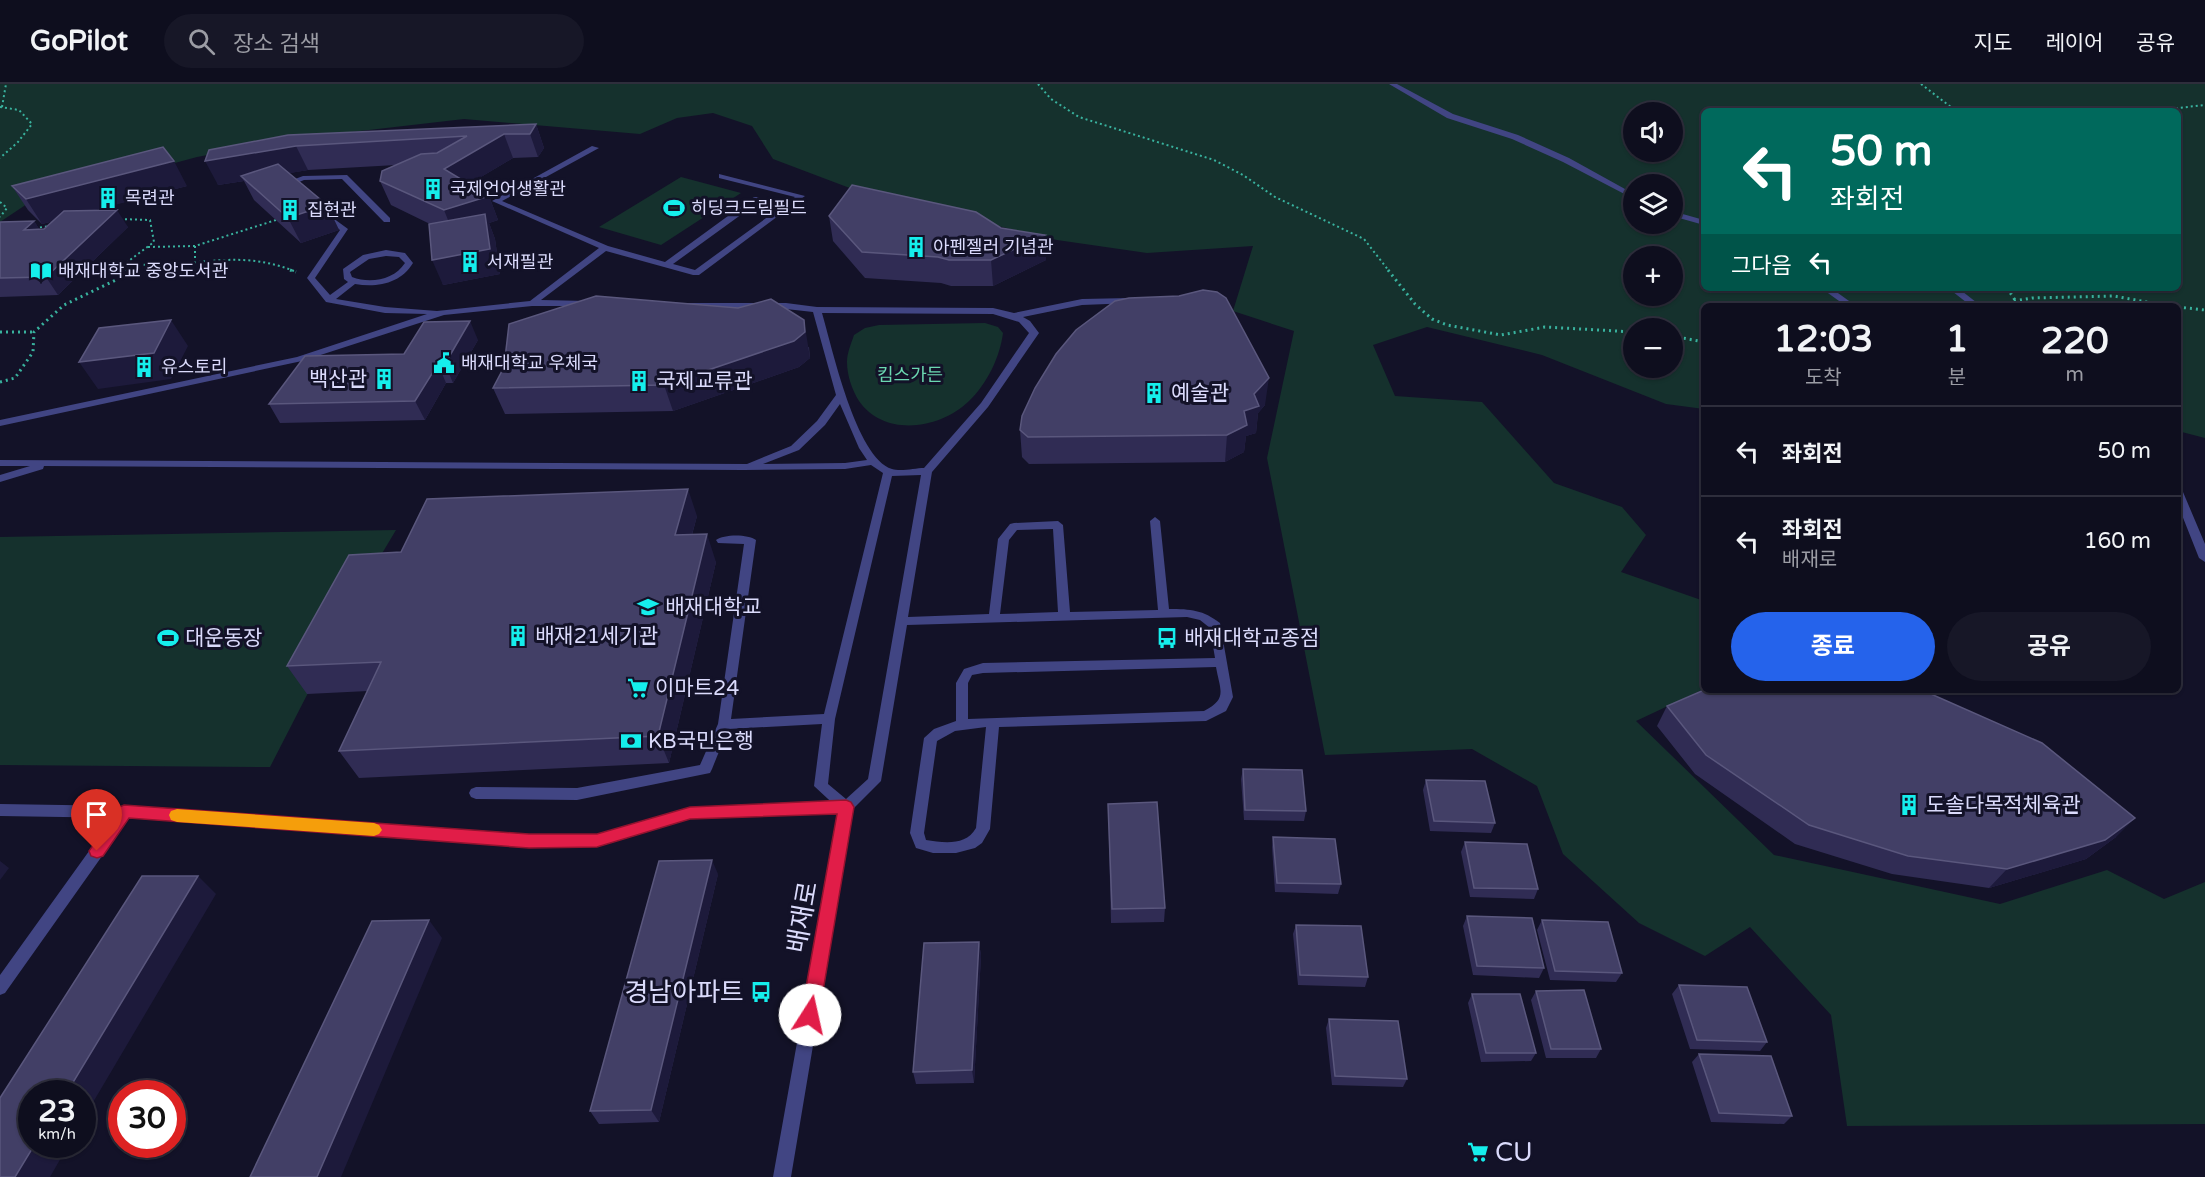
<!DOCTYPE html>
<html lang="ko">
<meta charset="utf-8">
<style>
:root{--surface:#0e0e1e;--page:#171727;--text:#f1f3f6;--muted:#9b9ca4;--line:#2e2e3c;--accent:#2563eb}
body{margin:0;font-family:"Varela Round","Noto Sans KR",sans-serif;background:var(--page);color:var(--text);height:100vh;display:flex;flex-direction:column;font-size:22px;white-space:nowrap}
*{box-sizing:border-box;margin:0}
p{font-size:20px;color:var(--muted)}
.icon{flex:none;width:33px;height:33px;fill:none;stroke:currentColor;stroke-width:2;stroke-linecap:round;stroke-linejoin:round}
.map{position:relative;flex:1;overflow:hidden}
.sheet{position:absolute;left:1701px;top:219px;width:480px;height:390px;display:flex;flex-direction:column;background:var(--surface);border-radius:9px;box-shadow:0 2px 4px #0004,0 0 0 2px var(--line)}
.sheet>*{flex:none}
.guide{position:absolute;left:1701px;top:24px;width:480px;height:183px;border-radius:9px;box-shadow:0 2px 4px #0004,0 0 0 2px var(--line);background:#00695c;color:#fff;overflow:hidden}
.buttons{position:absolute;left:1623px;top:18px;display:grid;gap:12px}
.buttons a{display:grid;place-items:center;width:60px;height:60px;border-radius:50%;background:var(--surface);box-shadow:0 2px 4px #0004,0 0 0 2px var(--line);font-size:30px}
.speed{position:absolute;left:18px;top:996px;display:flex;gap:12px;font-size:30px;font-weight:700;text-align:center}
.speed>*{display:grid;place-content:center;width:78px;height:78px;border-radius:50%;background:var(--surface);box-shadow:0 2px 4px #0004,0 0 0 2px var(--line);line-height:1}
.speed small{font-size:15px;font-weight:400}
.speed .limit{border:9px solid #d22;background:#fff;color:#111}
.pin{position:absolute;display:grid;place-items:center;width:51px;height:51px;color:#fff;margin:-62px -26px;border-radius:50% 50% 50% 0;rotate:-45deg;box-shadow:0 0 6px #0007}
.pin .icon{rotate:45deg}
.me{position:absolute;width:66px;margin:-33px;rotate:10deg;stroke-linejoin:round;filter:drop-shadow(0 0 4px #0008)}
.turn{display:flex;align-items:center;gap:21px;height:126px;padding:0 30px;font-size:27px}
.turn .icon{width:78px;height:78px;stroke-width:2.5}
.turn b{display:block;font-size:42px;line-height:51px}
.then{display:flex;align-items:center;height:57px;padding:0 30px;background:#0003;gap:12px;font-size:22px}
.eta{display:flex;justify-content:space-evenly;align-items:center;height:102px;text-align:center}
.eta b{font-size:36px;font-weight:700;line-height:42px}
.action{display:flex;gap:12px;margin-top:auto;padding:12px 30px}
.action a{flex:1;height:69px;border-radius:36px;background:var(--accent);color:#fff;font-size:24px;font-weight:700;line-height:69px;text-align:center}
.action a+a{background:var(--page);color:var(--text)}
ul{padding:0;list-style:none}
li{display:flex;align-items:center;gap:18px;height:90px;padding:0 30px;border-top:2px solid var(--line)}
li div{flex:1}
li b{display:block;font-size:22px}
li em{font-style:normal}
header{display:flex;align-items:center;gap:36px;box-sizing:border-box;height:84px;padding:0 30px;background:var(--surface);border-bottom:2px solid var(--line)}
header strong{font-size:28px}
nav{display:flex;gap:33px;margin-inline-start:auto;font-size:21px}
.search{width:420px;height:54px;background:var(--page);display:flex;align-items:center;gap:15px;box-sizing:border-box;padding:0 21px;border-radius:33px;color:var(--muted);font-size:22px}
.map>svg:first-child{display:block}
.green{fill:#15312d;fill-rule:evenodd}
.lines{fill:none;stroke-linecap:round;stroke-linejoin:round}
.path-far1{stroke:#39b29e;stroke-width:2;stroke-dasharray:2 3;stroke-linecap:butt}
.path{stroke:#39b29e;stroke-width:3;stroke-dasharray:2 4;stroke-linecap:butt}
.lane{fill:#414583;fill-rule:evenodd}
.street{fill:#414583;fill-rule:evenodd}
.wall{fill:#302c54}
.shaded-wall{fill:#1d1a3b}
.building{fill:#423f66;stroke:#5a577d;stroke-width:1.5}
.route{fill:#e11d48;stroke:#92132f;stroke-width:1.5}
.slow{fill:#f59e0b}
.labels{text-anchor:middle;stroke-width:6;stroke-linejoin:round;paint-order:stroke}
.far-poi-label{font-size:18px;fill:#dbdbfc;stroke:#131228;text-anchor:start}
.far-park-label{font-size:18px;fill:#6bd8b1;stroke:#131228}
.poi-label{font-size:21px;fill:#dbdbfc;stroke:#131228;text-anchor:start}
.near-street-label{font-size:26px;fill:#dbdbfc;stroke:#131228}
.near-poi-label{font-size:26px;fill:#dbdbfc;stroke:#131228;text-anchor:end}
</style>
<header>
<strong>GoPilot</strong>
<div class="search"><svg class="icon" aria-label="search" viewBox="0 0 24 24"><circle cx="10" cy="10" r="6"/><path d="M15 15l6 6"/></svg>장소 검색</div>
<nav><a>지도</a><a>레이어</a><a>공유</a></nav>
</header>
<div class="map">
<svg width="2205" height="1093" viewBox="0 0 2205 1093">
<rect width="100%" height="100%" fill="#131228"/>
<!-- green -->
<path class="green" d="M0,0H2205V354L2178,347V222H1704V325L1666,320L1542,271L1427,243L1373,261L1395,312L1482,318L1554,399L1622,423L1646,451L1621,488L1704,517V605L1636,637L1774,771L2000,820L2107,786L2164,815L2205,798V1040L1847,1042L1831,931L1750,843L1705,872L1639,839L1563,770L1537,702L1472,665L1325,671L1267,374L1294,247L1233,227L1253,162L1147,169L1057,156L940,128L855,106L773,75L752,42L713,29L677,34L640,50L464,35L291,55L197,73L30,118L0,138ZM1704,27H2178V204H1704ZM1634,28H1672V68H1634ZM1634,100H1672V140H1634ZM1634,172H1672V212H1634ZM1634,244H1672V284H1634Z
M681,93L741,109L661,161L599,143Z
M985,239L998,243L1003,249C1000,273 987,300 969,317C939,346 884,353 859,317C852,306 847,291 847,278C847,269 851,260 854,251L865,244L879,241Z
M396,446L365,498L270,683L0,681V453Z"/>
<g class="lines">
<!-- path-far1 -->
<path class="path-far1" d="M1038,0L1051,15L1079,33L1214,76L1243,91L1275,113L1364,155L1389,187
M1921,0L1956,27
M0,23L19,26L32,40L18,58L0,74
M2,23L6,0
M2151,27L2205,21
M0,118L7,124L0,133
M120,135L150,136L154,158L126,179C187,188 231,162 294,187
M35,144L51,142
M195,162V177
M148,163L195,162L276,136
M126,187L132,180"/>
<!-- path -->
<path class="path" d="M290,186L296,188
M1388,186L1415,220L1432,235L1447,241L1501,251L1545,243L1634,248
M2007,204L2019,222
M2014,217L2032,214L2114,212L2168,222
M2178,223L2205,226
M0,248H34
M1672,252L1704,258
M0,298L15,294L33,268L34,248L64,221L120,194L127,186"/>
<!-- lane -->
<path class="lane" d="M1389,0H1397L1453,30L1518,51L1569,74L1634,110V115L1563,78L1512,55L1447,34Z
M592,62L599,64L502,117L608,162L665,178L754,113H760V117L673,180L695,186L795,113L719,94V90L805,112L699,191H693L606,167L541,216L588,217L592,220L591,222H532L444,231L302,277L0,342V336L297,273L427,230L385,229L326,218L307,194L340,146L319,130V126H322L348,145L315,194L330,211L348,198L344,195L343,185L363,171L386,166L405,169L413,179C401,199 378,204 355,200L336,215L385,223L437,227L530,217L599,164L492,117ZM386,172L399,173L405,179C394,196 370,200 352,193L350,188L369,175Z
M347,91L390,134V138H384L342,95L304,96L292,101L294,103L290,105L282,100L303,92Z
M1672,127L1704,136V141L1672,132Z
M1821,204H1831L1856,222H1846Z
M1948,204H1958L1981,222H1971Z
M1130,214L1133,215V219L1082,221L1023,233L1030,237L1039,249L988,323L932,388L908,533L989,530L998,455L1010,440L1014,439L1058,437L1063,441L1070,528L1158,526L1150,437L1155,433L1160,437L1169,525C1191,525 1203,526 1220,539L1233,613L1226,627L1206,637L999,643L990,745L982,759L975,764L956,769H933L916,764L910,749L924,654L934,645L956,637V599L964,585L983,579L1215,574L1210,544L1200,536L1187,533L907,541L881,697L851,727L846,729L841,727L814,702L822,640L728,645L712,685L710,689L705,690L577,716L476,715L471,713L469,709L471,705L476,703L577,704L700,681L718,640L744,460L718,459L716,456C724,450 748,450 756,456L731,635L824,630L883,389L871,381L845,385L744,386L44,382L43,385L0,398V391L30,382H0V376L747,380L791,362L817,337L836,311L813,228L786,225L690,224L686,221L687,219H786L817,223L993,224L1014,229L1082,215ZM822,229L993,230L1019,238L1029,249L981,319L924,384C915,384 901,388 892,385C856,374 832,263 822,229ZM840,320L859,364L867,376L845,379L763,380L799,366L825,341ZM921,391L868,695L846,715L828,700L835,635L892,392ZM1053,445L1058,528L1000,530L1009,456L1017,446ZM1216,583C1220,606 1228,615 1204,627L968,635V599L972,591L983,589ZM986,643L976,744C966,762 944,759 926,756L924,749L937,657L955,647Z
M2178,405L2183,408L2205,460V478L2199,474L2178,421Z
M0,720L125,722L130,724L132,728L130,732L125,734L0,732Z"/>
<!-- street -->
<path class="street" d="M846,717L851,719L853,723L791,1093H773L838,729L690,735L597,763H529L129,734L5,909L0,911V891L120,724L125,722L529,751H597L690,723Z"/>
</g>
<!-- wall -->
<path class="wall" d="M536,40L544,64L538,73L513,74L469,100L489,112L498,136L489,139L495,155L500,190L443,201L430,140L391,121L380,97L396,81L308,86L289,89L327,121L339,146L301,159L254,116L244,97L218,101L209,66Z
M12,102H187L93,126L128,143L58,211L0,213V138L34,137L39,145H44L54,137L42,140L28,126Z
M829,132L1001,144L1045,151L1046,176L993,202H951L941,199L865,194L833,157Z
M478,256L453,299H446L425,336L280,339L269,320L404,270Z
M809,263L810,274L799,283L673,327L505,330L493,304Z
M1265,321L1258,329L1256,349L1246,352L1244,368L1225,378L1029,380L1022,373L1020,346Z
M697,432L692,451L716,478L669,679L359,694L339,667L368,607L307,610L287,582L401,468Z
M1667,622L2116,753L2086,775L1989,804L1892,790L1795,760L1695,690L1657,642Z
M1243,685L1306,727L1304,737L1244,736L1241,695Z
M1426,696L1495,739L1491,749L1430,747L1423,706Z
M1108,720L1165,824L1164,838L1111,839Z
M1273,753L1341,800L1338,810L1275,808L1272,763Z
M1465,758L1538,805L1534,815L1470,813L1461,768Z
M718,790L659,1038L599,1040L590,1027Z
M1467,832L1544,884L1539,894L1473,891L1463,842Z
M1542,836L1622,889L1616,898L1550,896L1537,846Z
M1296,841L1368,893L1365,903L1298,901L1293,850Z
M979,858L981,872L974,999L916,1000L913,988Z
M1679,901L1767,958L1760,967L1690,965L1672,910Z
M1536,907L1601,965L1596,974H1546L1531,916Z
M1472,910L1536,969L1531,977L1481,978L1468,919Z
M1329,935L1407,995L1403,1003L1332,1001L1326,944Z
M1699,970L1792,1032L1784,1040L1711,1038L1692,978Z"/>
<!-- shaded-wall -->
<path class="shaded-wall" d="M536,40L544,64L538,73L530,50Z
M504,50L513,74L454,109L444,85Z
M296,62L308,86L246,97L241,92L244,97L218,101L205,77Z
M174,77L187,102L42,140L26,115Z
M489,112L498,136L489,139L495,155L500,190L443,201L432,176L454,151L444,126Z
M327,121L339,146L301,159L288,134Z
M117,126L128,143L58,211L46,193Z
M34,137L46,155L24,146Z
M1045,151L1046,176L993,202L991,176Z
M171,236L188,262L171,295L98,305L79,278Z
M804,236L810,274L799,283L673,327L664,301Z
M470,237L478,256L453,299L445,280Z
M438,280L446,299L425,336L415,317Z
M1269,294L1265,321L1258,329L1256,349L1246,352L1244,368L1225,378L1227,351L1244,327L1254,310Z
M688,405L697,432L684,479L675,451Z
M707,450L716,478L669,679L658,652Z
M2135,734L2116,753L2086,775L1989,804L2007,785Z
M712,776L718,790L659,1038L651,1026Z
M0,777L9,784L0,796Z
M198,792L216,810L82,1037V1010H66Z
M429,836L442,854L341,1093H317Z
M979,858L981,872L974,999L972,986Z
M35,1060H69L50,1093H15Z"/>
<!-- building -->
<path class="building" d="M536,40L530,50H504L444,85L489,112L444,126L380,97L382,87L421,70L437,69L467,52L296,62L205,77L209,66L288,51Z
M163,63L174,77L26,115L12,102Z
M278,80L327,121L288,134L241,92Z
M852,101L976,128L1001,144L1045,151L991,176H949L938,173L862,168L829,132Z
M117,126L46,193L0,194V138L34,137L24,146L44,145L64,127Z
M485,130L490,165L432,176L429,140Z
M1203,206L1217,208L1226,214L1269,294L1254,310L1259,322L1244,327L1247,341L1227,351L1028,353L1020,346L1022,332L1035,304L1056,270L1076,246L1115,217L1129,214L1179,212Z
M596,212L738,224L771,215L804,236L805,248L794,257L664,301L493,304L504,283L509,240Z
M171,236L154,269L79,278L99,244Z
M470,237L445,280H438L415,317L269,320L305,272L404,270L424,238Z
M688,405L675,451L707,450L658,652L339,667L381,578L287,582L349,471L401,468L427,415Z
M1704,606H1916L1931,610L2042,659L2135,734L2105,756L2007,785L1908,772L1809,741L1706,671L1667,622Z
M1243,685L1302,686L1306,727L1245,726Z
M1426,696L1485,697L1495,739L1434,737Z
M1157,718L1165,824L1112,825L1108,720Z
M1273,753L1335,755L1341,800L1277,799Z
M1465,758L1527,760L1538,805L1474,804Z
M712,776L651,1026L590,1027L659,777Z
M142,792H198L66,1010H32V1060H35L15,1093H0V1014Z
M1467,832L1532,834L1544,884L1477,882Z
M429,836L317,1093H250L372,837Z
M1542,836L1608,838L1622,889L1555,887Z
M1296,841L1361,842L1368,893L1300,891Z
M979,858L972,986L913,988L924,859Z
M1679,901L1747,903L1767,958L1697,956Z
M1584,906L1601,965H1551L1536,907Z
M1472,910H1520L1536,969H1486Z
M1329,935L1398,937L1407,995L1335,992Z
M1699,970L1771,972L1792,1032L1719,1029Z"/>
<!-- route -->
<path class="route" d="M846,716L851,718L854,723L819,931L816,937L810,939L803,937L801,931L837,730L690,735L597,763L529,764L129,734L103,772L97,774L91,772L89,767L119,723L124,721L529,750H597L690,723Z"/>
<!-- slow -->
<path class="slow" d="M177,725L374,739L379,741L382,746L379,750L374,752L177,738L171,736L169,731L171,727Z"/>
<!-- icons -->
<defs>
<symbol id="building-bare" viewBox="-9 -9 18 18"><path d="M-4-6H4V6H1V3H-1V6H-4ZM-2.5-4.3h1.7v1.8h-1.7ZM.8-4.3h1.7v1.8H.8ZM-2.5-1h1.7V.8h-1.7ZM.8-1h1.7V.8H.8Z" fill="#15eeec" stroke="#131228" stroke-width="2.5" paint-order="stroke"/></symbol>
<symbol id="stadium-bare" viewBox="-9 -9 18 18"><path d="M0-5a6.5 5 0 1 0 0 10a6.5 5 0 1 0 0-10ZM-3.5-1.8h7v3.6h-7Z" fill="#15eeec" stroke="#131228" stroke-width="2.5" paint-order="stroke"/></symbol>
<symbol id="library-bare" viewBox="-9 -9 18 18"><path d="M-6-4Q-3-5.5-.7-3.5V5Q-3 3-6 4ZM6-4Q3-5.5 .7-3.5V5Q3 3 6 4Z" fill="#15eeec" stroke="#131228" stroke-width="2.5" paint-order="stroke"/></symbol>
<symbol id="civic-bare" viewBox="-9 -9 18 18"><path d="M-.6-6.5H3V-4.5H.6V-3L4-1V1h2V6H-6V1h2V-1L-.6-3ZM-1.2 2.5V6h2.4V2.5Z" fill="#15eeec" stroke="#131228" stroke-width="2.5" paint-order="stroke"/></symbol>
<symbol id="university-bare" viewBox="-9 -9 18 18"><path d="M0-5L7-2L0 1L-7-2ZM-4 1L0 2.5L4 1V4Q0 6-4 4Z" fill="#15eeec" stroke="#131228" stroke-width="2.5" paint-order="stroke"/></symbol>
<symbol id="bus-bare" viewBox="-9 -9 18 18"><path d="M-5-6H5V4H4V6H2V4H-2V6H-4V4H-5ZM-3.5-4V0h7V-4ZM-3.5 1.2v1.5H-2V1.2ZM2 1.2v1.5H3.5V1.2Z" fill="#15eeec" stroke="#131228" stroke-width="2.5" paint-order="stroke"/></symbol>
<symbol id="supermarket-bare" viewBox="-9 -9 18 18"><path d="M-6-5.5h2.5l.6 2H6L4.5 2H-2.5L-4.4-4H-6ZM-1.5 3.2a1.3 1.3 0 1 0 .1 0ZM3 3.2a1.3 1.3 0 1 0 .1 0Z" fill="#15eeec" stroke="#131228" stroke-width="2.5" paint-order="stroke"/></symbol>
<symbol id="bank-bare" viewBox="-9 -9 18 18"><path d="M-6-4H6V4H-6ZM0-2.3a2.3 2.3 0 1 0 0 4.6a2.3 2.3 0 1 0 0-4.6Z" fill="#15eeec" stroke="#131228" stroke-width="2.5" paint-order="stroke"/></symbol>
</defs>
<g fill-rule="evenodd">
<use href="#building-bare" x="418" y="90" width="30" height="30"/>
<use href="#building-bare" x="93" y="99" width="30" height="30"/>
<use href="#stadium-bare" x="659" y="109" width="30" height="30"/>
<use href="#building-bare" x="275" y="111" width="30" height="30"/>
<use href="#building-bare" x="901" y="148" width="30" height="30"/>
<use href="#building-bare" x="455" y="163" width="30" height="30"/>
<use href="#library-bare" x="26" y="172" width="30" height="30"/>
<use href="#civic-bare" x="429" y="264" width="30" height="30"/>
<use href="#building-bare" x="129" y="268" width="30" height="30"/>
<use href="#building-bare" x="369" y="280" width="30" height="30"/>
<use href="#building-bare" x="624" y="282" width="30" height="30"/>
<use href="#building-bare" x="1139" y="294" width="30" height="30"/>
<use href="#university-bare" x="633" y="508" width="30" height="30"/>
<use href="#building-bare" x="503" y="537" width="30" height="30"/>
<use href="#stadium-bare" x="153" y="539" width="30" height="30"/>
<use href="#bus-bare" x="1152" y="539" width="30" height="30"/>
<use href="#supermarket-bare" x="623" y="589" width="30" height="30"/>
<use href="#bank-bare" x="616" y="642" width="30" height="30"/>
<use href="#building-bare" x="1894" y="706" width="30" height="30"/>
<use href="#bus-bare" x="746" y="893" width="30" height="30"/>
<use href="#supermarket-bare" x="1463" y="1053" width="30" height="30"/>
</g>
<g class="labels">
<!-- far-poi labels -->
<g class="far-poi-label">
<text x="450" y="111">국제언어생활관</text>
<text x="125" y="120">목련관</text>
<text x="691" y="130">히딩크드림필드</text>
<text x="307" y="132">집현관</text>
<text x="933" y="169">아펜젤러 기념관</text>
<text x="487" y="184">서재필관</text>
<text x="58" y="193">배재대학교 중앙도서관</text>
<text x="461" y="285">배재대학교 우체국</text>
<text x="161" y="289">유스토리</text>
</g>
<!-- far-park labels -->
<g class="far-park-label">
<text x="910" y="297">킴스가든</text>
</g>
<!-- poi labels -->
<g class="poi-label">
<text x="367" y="302" text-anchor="end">백산관</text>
<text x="656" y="304">국제교류관</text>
<text x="1171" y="316">예술관</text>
<text x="665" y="530">배재대학교</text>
<text x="535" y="559">배재21세기관</text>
<text x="185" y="561">대운동장</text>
<text x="1184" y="561">배재대학교종점</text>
<text x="655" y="611">이마트24</text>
<text x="648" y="664">KB국민은행</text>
<text x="1926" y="728">도솔다목적체육관</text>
</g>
<!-- near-street labels -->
<g class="near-street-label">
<text transform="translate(802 833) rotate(-80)" y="9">배재로</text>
</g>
<!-- near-poi labels -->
<g class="near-poi-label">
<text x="744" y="917">경남아파트</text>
<text x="1495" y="1077" text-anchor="start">CU</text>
</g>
</g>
</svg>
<div class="buttons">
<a><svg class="icon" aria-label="sound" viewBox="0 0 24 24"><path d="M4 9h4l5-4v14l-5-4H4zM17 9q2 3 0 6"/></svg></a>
<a><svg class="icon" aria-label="layers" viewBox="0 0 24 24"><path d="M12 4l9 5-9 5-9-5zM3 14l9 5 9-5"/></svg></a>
<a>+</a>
<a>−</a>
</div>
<div class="speed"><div>23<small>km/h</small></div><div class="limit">30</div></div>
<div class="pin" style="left:97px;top:767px;background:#d93025"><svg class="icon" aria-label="arrive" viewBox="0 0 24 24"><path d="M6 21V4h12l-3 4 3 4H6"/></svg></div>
<svg class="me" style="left:810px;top:931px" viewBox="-20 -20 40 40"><circle r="19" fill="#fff"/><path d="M0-13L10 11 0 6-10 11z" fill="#e11d48"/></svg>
<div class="guide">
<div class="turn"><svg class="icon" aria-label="left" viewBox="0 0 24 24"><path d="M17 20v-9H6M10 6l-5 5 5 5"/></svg><div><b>50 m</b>좌회전</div></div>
<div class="then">그다음<svg class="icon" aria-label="left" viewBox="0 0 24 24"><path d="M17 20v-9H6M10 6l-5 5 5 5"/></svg></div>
</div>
<section class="sheet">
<div class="eta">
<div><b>12:03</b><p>도착</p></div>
<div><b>1</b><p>분</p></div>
<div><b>220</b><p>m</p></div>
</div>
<ul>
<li><svg class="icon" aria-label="left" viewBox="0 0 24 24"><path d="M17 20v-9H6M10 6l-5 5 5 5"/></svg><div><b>좌회전</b></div><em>50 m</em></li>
<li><svg class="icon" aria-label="left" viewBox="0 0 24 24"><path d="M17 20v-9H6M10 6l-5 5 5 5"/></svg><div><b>좌회전</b><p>배재로</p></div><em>160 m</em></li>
</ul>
<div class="action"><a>종료</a><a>공유</a></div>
</section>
</div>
